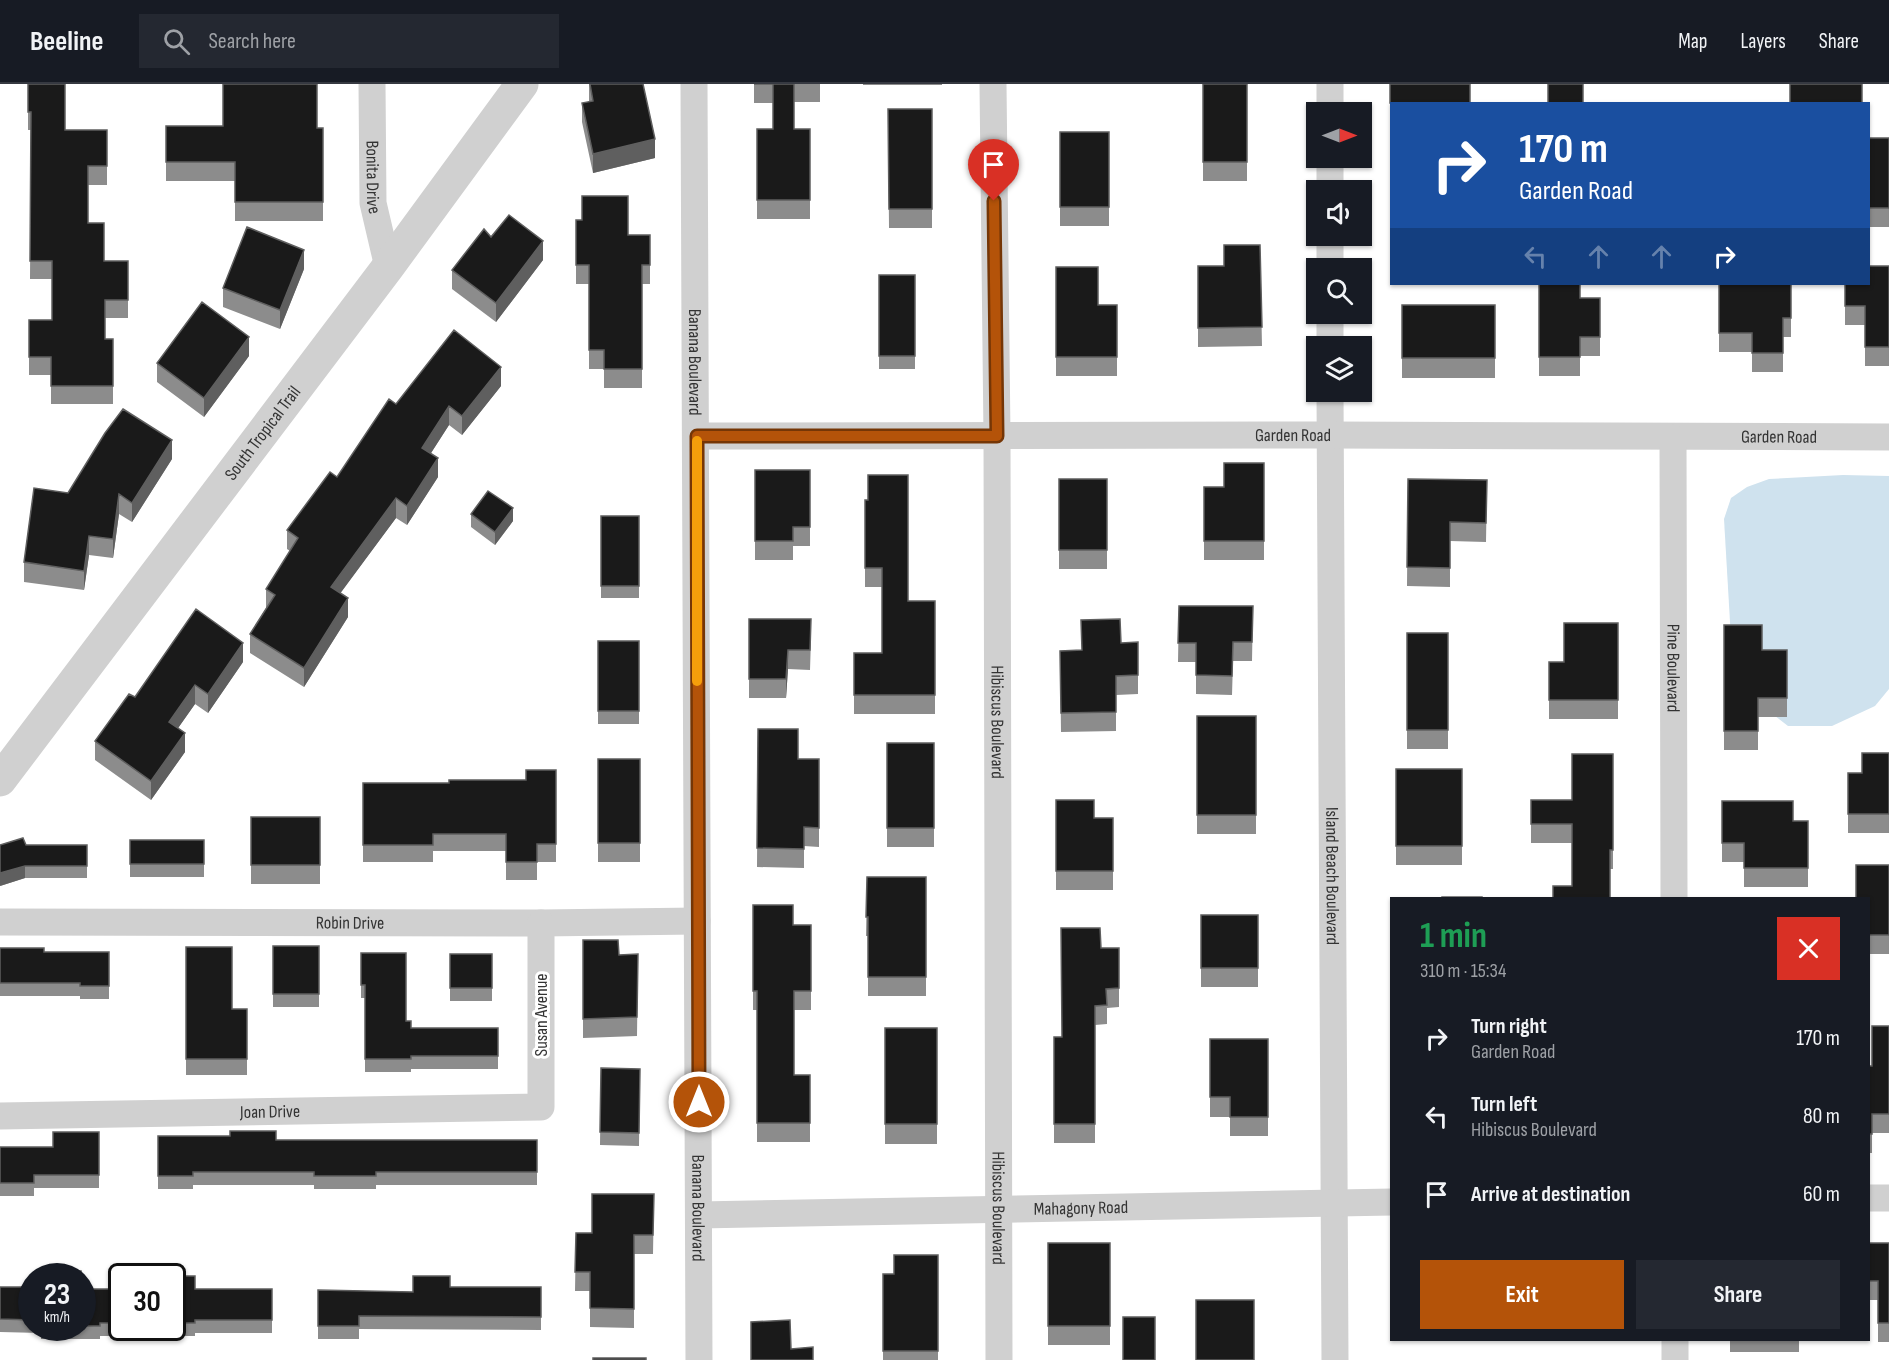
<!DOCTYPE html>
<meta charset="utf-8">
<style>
:root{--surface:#171b24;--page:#242831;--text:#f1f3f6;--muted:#9ea1a6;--line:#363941;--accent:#b45309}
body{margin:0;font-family:"Sofia Sans Condensed",sans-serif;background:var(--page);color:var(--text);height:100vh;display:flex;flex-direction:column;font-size:22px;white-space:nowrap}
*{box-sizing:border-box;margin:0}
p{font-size:20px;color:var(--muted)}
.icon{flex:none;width:33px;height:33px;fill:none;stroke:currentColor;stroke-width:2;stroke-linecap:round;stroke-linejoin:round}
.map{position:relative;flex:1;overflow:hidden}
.side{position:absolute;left:1390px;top:813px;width:480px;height:444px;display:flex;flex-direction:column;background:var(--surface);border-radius:0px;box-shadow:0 2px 4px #0004}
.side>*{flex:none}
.top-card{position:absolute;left:1390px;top:18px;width:480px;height:183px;border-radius:0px;box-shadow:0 2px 4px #0004;background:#1a4fa0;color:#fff;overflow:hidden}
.needle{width:39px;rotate:90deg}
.buttons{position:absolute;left:1306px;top:18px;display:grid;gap:12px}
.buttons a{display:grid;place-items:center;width:66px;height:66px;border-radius:0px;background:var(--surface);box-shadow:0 2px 4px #0004;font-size:30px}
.speed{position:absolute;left:18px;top:1179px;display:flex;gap:12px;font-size:30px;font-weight:700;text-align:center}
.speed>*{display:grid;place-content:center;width:78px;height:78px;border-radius:50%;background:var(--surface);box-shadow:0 2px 4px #0004;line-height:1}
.speed small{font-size:15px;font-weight:400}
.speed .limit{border:3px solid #111;border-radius:9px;background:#fff;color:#111}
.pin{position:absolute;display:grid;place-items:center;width:51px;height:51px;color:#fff;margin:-62px -26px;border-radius:50% 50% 50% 0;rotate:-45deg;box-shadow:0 0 6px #0007}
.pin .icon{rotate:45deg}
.me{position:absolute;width:66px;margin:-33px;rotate:0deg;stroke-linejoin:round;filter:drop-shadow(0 0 4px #0008)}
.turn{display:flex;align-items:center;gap:21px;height:126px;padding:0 30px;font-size:27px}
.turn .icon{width:78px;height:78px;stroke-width:2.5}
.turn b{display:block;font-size:42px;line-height:51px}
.lanes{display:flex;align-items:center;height:57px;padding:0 30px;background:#0003;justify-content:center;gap:30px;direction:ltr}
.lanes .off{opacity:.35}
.round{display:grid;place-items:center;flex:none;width:63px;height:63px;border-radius:0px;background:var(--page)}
.summary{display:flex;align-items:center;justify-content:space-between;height:102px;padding:0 30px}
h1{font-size:36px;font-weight:700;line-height:45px;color:#1e9e55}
.button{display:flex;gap:12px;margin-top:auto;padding:12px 30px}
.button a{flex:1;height:69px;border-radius:0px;background:var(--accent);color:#fff;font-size:24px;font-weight:700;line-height:69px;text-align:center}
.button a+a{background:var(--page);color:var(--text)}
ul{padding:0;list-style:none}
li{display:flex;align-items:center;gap:18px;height:78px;padding:0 30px}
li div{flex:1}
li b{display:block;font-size:22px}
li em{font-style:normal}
header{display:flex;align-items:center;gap:36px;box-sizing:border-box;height:84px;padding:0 30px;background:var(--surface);border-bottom:2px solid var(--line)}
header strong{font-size:28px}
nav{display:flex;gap:33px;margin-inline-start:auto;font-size:21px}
.search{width:420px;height:54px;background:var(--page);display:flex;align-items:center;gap:15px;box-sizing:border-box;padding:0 21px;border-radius:0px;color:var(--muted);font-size:22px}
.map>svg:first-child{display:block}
.water{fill:#cfe2ee}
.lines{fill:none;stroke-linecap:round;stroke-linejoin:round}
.minor{stroke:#d0d0d0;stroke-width:27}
.tertiary{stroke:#d0d0d0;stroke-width:33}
.wall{fill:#8c8c8c}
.shaded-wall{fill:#5f5f5f}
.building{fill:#1a1a1a;stroke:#5f5f5f;stroke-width:1.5}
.route-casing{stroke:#753606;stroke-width:15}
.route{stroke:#b45309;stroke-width:10}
.slow{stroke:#f59e0b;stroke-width:10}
.labels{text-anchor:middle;stroke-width:6;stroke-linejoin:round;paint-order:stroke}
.street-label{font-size:18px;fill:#333;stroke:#fff}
</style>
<header>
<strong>Beeline</strong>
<div class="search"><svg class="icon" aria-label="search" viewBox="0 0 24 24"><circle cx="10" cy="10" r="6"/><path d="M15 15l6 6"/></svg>Search here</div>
<nav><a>Map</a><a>Layers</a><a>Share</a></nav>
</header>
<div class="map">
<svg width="1889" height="1276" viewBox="0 0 1889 1276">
<rect width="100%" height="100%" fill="#fff"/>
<!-- water -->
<path class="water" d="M1843,391L1889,392V605L1875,622L1832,642H1788L1741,606L1731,555L1724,435L1731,414L1747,403L1769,395Z"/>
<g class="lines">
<!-- minor -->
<g class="minor">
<path id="s1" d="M372,0L373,119L388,183"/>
<path id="s2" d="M694,0L699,1276"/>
<path id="s3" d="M993,0L997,352L999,1276"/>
<path d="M1330,28V0"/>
<path d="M1330,106V74"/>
<path d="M1330,184V152"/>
<path d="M1330,262V230"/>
<path id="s4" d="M1330,308L1335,1276"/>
<path id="s5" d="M697,352L1330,351L1889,353"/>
<path id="s6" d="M1673,354L1674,814"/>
<path id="s7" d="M0,838L541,839L697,837"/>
<path id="s8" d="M0,1032L541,1023V839"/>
<path d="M1869,1114H1889"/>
<path id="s9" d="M699,1131L1392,1118"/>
<path d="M1675,1256V1276"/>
</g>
<!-- tertiary -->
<path class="tertiary" id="s10" d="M0,696L388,183L522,0"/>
</g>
<!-- wall -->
<path class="wall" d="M28,0L65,46H107V101H88V139L104,177H128V234H105V255H113V320H51V291H29V236H52V195H30L31,46H28Z
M589,0H643L655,74L593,89L582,38V19L589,18Z
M754,0H820V18H794V45H810V135H757V45H773V19H754Z
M863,0H942V1H863Z
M1203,0H1247V97H1203Z
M1390,0L1392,20V38H1390Z
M888,25H932V144H889Z
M166,42L323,44V137H235V97H166Z
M1060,48H1109V142H1060Z
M1869,54H1889V143H1869Z
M576,136H582L628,151H650V200H642V304H604V285H589V200H576Z
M491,153L543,176L496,238L452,205V186Z
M1260,161L1262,262L1198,263V182H1224Z
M1889,182V282H1865V241H1845V200Z
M1056,183L1098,221H1117V292H1056Z
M304,185L280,245L223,223V204Z
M879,191H915V285H879Z
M1539,200L1580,214H1600V272H1580V292H1539Z
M1719,200H1791V253H1783V288H1752V268H1719Z
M1402,221H1495V294H1402Z
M249,272L204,333L157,298V279Z
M501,302L462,351L449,341L431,369L438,393L407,441L396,434L340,509L348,533L304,603L250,569V550L266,524V505L290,467L287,465V446L337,393L396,320Z
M172,375L132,438L119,430L113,474L89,471L84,506L24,498V478L68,409Z
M1264,379V476H1204V403H1224Z
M755,386H810V462H793V476H755Z
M1059,395H1107V485H1059Z
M1408,395L1487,396L1486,458L1450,457V503L1407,502Z
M865,416L908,517H935V630H854V569H882V503H865Z
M471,430L513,437L495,461L471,443Z
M601,432H639V514H601Z
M1179,522H1253L1252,577H1233L1232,611L1196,610V578H1178Z
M749,535L811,554L810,586L788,585L786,614H749Z
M1618,539V635H1549V578H1564Z
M1724,541L1762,566H1787V633H1758V666H1724Z
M1407,549H1448V665H1407Z
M598,557H639V640H598Z
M1121,559L1138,591V610L1116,611V647L1061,648L1060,567L1081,566Z
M243,578L208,629L195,620L178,644L185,668L151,716L95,676V657L135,613Z
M1197,632H1256V750H1197Z
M758,645L798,675H819V763L804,762V784L757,783Z
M887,659H934V763H887Z
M1889,669V749H1848V689H1862Z
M1613,670V785H1610L1572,802V759H1531V716H1572Z
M598,675H640V778H598Z
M1396,685H1462V781H1396Z
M556,686V778H537V796H506V767H433V778H363V699H449L526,696Z
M1056,716L1094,734H1113V806H1056Z
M1722,717L1793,737H1808V803H1744V778H1722Z
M251,733H320V800H251Z
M130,756H204V793H130Z
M26,761H87V794H25L0,802Z
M1889,781V870H1869V814Z
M867,793H926V912H868V852H866Z
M753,821L793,841H811V926H794V991H810V1058H757V926H753Z
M1201,831H1258V903H1201Z
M583,856L619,871L638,870L637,952L583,954Z
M273,862H319V923H273Z
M186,863L232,925H247V991H186Z
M0,864L44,868H109V915H80V912H0Z
M1101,864H1119V923L1107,924V940L1095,941V1059H1054V953H1062Z
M361,869L411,944H498V985H411V988H365V914H361Z
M450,870H492V917H450Z
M1889,942V1049H1872V1069H1869V982H1872Z
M885,944H937V1060H885Z
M1210,955H1268V1052H1230V1033H1210Z
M601,984L640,985L639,1062L600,1061Z
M99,1048V1104H34V1112H0V1063H53Z
M158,1052L276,1056H537V1101H376V1105H314V1101H193V1105H158Z
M654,1110L653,1170H634V1244L590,1243V1207H575L576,1149H592Z
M1048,1159H1110V1261H1048Z
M1869,1159H1889V1258H1878V1216H1869Z
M938,1171V1276H883V1190H894Z
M172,1192L195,1205H272V1249H195V1252H100V1255H41V1249L0,1248V1203H32V1244H82V1205H122V1244H172Z
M450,1203H541V1246L359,1245V1255H318V1206L413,1208Z
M1730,1256H1799V1268H1730Z"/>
<!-- shaded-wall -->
<path class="shaded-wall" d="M655,55V74L593,89V70Z
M543,157V176L496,238V219Z
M304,166V185L280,245V226Z
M249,253V272L204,333V314Z
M501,283V302L462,351V332Z
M449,322V341L422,383V364Z
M172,356V375L132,438V419Z
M438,374V393L407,441V422Z
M119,410V430L113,474V455Z
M396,414V434L331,522V503Z
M513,424V437L495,461V448Z
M89,452V471L84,506V487Z
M348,514V533L304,603V584Z
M243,559V578L208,629V610Z
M788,566V585L786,614V595Z
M195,601V620L169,657V638Z
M185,649V668L151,716V697Z
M25,782V794L0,802V789Z"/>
<!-- building -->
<path class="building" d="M28,0H65V46H107V82H88V139H104V177H128V216H105V255H113V302H51V273H29V236H52V177H30L31,28H28Z
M223,0H317V44H323V118H235V78H166V42H223Z
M590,0H643L655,55L593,70L582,19L593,17Z
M754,0H794V45H810V116H757V45H773V0Z
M1203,0H1247V78H1203Z
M1390,0H1470V19H1390Z
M1548,0H1583V20H1548Z
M1790,0H1862V20H1790Z
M888,25H932V125H889Z
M1060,48H1109V123H1060Z
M1869,54H1889V124H1869Z
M582,112H628V151H650V181H642V285H604V266H589V181H576V136H582Z
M509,131L543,157L496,219L452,186L484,145L491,153Z
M247,143L304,166L280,226L223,204Z
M1224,161H1260L1262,243L1198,244V182H1224Z
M1869,182H1889V263H1865V222H1845V200H1869Z
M1056,183H1098V221H1117V273H1056Z
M879,191H915V272H879Z
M1539,200H1580V214H1600V253H1580V273H1539Z
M1719,200H1791V234H1783V269H1752V249H1719Z
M202,218L249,253L204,314L157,279Z
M1402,221H1495V274H1402Z
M454,246L501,283L462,332L449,322L422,364L438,374L407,422L396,414L331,503L348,514L304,584L250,550L275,511L266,505L298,454L287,446L330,388L337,393L389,315L396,320Z
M123,325L172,356L132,419L119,410L113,455L89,452L84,487L24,478L34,404L68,409L105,349Z
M1224,379H1264V457H1204V403H1224Z
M755,386H810V443H793V457H755Z
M868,391H908V517H935V611H854V569H882V484H865V416H868Z
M1059,395H1107V466H1059Z
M1408,395L1487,396L1486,439L1450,438V484L1407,483Z
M488,407L513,424L495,448L471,430Z
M601,432H639V502H601Z
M1179,522H1253L1252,558H1233L1232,592L1196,591V559H1178Z
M196,525L243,559L208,610L195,601L169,638L185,649L151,697L95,657L129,610L135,613Z
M749,535H811L810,566H788L786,595H749Z
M1120,535L1121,559L1138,558V591L1116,592V628L1061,629L1060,567L1082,566L1081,536Z
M1564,539H1618V616H1549V578H1564Z
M1724,541H1762V566H1787V614H1758V647H1724Z
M1407,549H1448V646H1407Z
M598,557H639V627H598Z
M1197,632H1256V731H1197Z
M758,645H798V675H819V744L804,743V765L757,764Z
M887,659H934V744H887Z
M1862,669H1889V730H1848V689H1862Z
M1572,670H1613V766H1610V814H1553V802H1572V740H1531V716H1572Z
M598,675H640V759H598Z
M1396,685H1462V762H1396Z
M526,686H556V760H537V778H506V750H433V761H363V699H449V696H526Z
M1056,716H1094V734H1113V787H1056Z
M1722,717H1793V737H1808V784H1744V759H1722Z
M251,733H320V781H251Z
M23,754L26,761H87V782H25L0,789V761Z
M130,756H204V780H130Z
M1856,781H1889V851H1869V814H1856Z
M867,793H926V893H868V833H866Z
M1442,813H1482V814H1442Z
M753,821H793V841H811V907H794V991H810V1039H757V907H753Z
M1201,831H1258V884H1201Z
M1061,844H1100L1101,864H1119V904L1106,905L1107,921L1095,922V1040H1054V953H1062Z
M583,856H618L619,871L638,870L637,933L583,935Z
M273,862H319V910H273Z
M186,863H232V925H247V975H186Z
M0,864H44V868H109V902H80V899H0Z
M361,869H406V937H411V944H498V972H411V975H365V901H361Z
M450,870H492V904H450Z
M1872,942H1889V1030H1872V1050H1869V982H1872Z
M885,944H937V1040H885Z
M1210,955H1268V1033H1230V1013H1210Z
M601,984L640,985L639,1049L600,1048Z
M230,1047H276V1056H537V1088H376V1092H314V1088H193V1092H158V1052H230Z
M53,1048H99V1091H34V1099H0V1063H53Z
M592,1110H654L653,1151H634V1225L590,1224V1188H575L576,1149H592Z
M1048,1159H1110V1242H1048Z
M1869,1159H1889V1239H1878V1197H1869Z
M894,1171H938V1267H883V1190H894Z
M41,1187H81V1192H41Z
M135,1192H195V1205H272V1236H195V1239H172V1192Z
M413,1192H450V1203H541V1233L359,1232V1242H318V1206L413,1208Z
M0,1203H32V1236L0,1235Z
M82,1205H122V1239H100V1242H82Z
M1196,1216H1254V1276H1196Z
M1123,1233H1155V1276H1123Z
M790,1236L791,1265L813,1263V1276H751V1238Z
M593,1274H646V1276H593Z"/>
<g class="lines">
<defs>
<path id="route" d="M699,1018L697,352H997L994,117"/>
</defs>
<!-- route casing -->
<use href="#route" class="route-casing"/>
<!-- route -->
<use href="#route" class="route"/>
<!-- slow -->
<path class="slow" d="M697,357V597"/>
</g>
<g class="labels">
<!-- street labels -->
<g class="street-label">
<text dy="6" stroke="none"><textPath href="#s1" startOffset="93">Bonita Drive</textPath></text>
<text dy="6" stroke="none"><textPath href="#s2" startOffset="278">Banana Boulevard</textPath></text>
<text dy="6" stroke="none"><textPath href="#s10" startOffset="435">South Tropical Trail</textPath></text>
<text dy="6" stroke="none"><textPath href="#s5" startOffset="596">Garden Road</textPath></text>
<text dy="6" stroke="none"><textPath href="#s5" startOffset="1082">Garden Road</textPath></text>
<text dy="6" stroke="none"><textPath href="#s6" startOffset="230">Pine Boulevard</textPath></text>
<text dy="6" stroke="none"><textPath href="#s3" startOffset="638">Hibiscus Boulevard</textPath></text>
<text dy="6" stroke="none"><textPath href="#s4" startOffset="484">Island Beach Boulevard</textPath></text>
<text dy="6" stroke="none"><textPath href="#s7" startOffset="350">Robin Drive</textPath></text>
<text transform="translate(541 931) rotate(-90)" y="6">Susan Avenue</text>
<text dy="6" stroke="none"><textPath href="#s8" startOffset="270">Joan Drive</textPath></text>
<text dy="6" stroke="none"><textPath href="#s9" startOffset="382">Mahagony Road</textPath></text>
<text dy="6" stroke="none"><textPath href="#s2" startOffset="1124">Banana Boulevard</textPath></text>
<text dy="6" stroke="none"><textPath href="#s3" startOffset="1124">Hibiscus Boulevard</textPath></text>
</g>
</g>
</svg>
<div class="buttons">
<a><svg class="needle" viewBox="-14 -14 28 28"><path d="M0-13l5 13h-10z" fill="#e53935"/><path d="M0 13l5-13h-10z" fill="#9ea1a6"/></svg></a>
<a><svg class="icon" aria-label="sound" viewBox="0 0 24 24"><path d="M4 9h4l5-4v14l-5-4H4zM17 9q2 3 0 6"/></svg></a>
<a><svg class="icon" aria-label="search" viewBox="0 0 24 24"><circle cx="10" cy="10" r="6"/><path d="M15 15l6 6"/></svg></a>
<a><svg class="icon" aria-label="layers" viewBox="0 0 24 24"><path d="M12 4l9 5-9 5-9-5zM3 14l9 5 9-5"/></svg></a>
</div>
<div class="speed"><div>23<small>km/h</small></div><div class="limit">30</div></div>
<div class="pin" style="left:994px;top:117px;background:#d93025"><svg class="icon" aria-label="arrive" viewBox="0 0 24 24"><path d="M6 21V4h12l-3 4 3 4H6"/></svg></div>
<svg class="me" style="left:699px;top:1018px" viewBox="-20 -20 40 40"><circle r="17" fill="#b45309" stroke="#fff" stroke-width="3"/><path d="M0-11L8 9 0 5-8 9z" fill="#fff"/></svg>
<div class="top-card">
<div class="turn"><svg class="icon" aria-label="right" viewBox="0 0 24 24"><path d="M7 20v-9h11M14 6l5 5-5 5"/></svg><div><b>170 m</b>Garden Road</div></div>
<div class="lanes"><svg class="icon off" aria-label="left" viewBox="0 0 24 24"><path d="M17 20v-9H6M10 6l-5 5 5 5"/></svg><svg class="icon off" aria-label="ahead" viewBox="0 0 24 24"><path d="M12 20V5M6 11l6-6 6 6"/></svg><svg class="icon off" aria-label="ahead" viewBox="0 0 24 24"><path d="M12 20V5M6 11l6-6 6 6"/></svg><svg class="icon" aria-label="right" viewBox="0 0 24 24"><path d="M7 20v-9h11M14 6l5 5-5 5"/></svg></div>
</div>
<section class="side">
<div class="summary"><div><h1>1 min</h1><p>310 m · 15:34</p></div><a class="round" style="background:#d93025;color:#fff"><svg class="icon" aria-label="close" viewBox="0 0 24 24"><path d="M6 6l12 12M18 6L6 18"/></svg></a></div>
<ul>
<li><svg class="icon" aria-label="right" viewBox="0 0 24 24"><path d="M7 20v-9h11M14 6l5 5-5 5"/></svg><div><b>Turn right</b><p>Garden Road</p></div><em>170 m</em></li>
<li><svg class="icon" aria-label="left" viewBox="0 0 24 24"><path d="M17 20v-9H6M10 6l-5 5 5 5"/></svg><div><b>Turn left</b><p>Hibiscus Boulevard</p></div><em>80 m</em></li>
<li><svg class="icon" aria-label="arrive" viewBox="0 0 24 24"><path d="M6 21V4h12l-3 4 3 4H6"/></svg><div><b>Arrive at destination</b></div><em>60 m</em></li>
</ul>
<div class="button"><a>Exit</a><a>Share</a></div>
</section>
</div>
